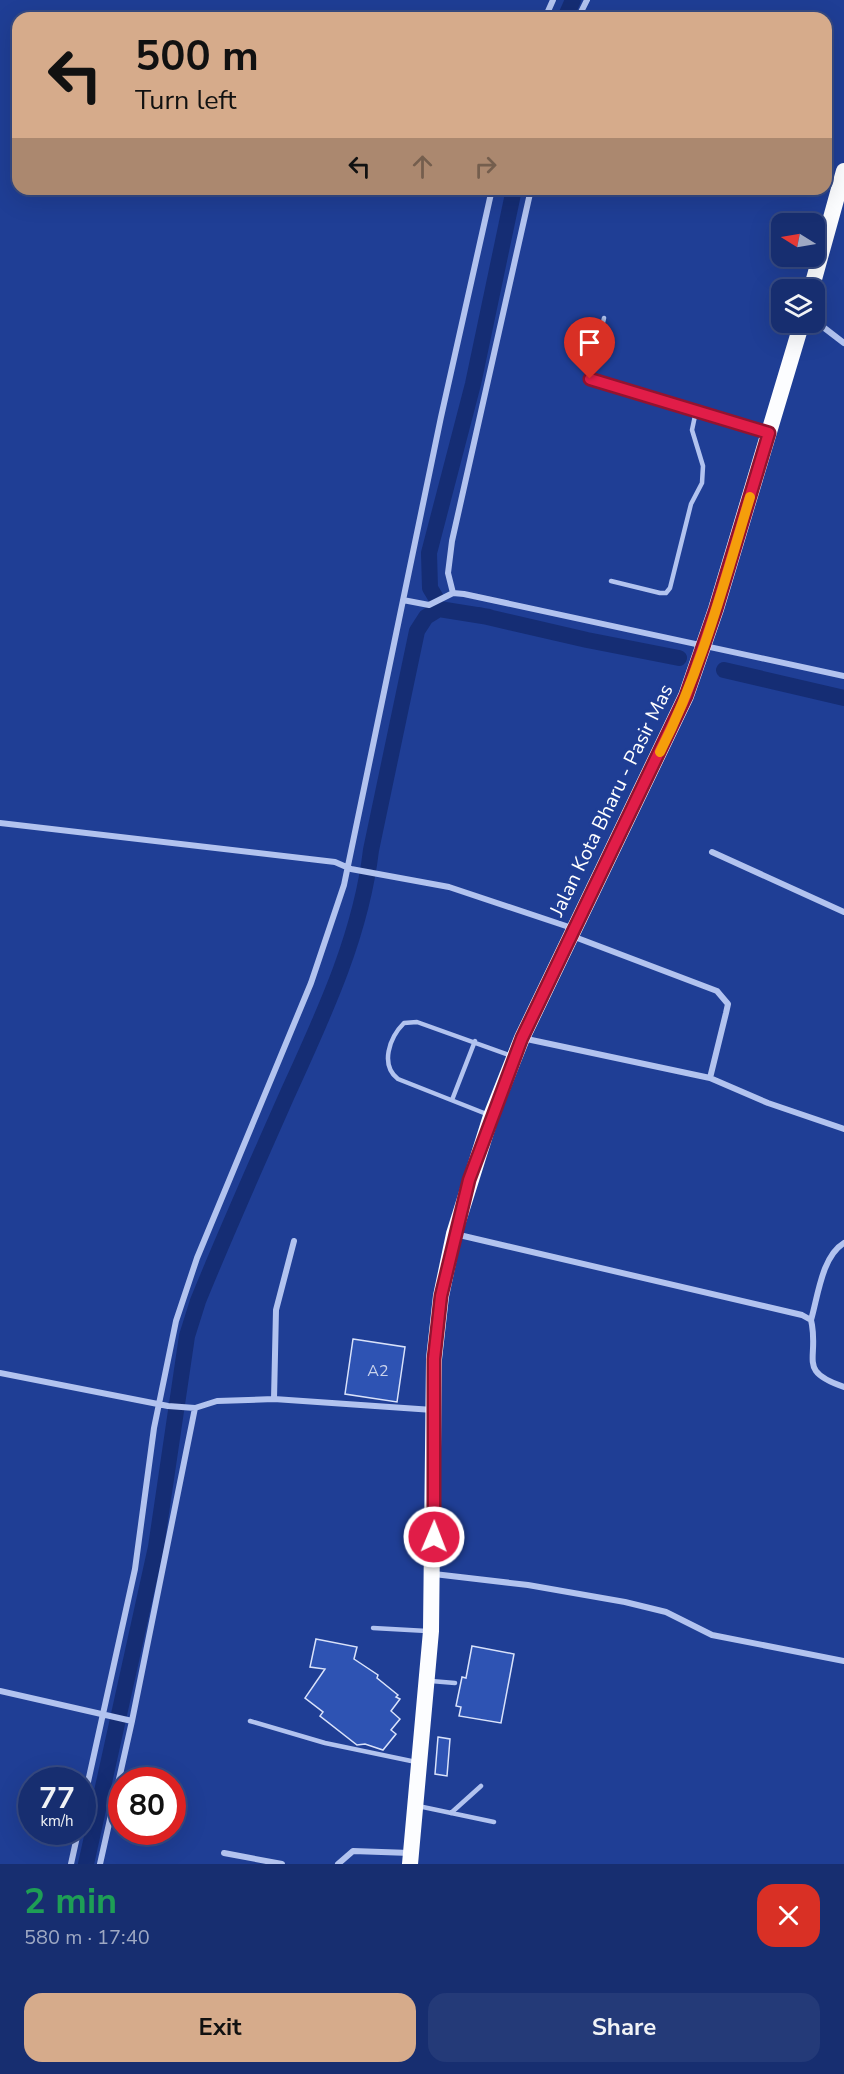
<!DOCTYPE html>
<meta charset="utf-8">
<style>
:root{--surface:#172e70;--page:#243a78;--text:#f1f3f6;--muted:#9ea8c3;--line:#364a83;--accent:#d6ab8b}
body{margin:0;font-family:"Nunito Sans",sans-serif;background:var(--page);color:var(--text);height:100vh;display:flex;flex-direction:column;font-size:22px;white-space:nowrap}
*{box-sizing:border-box;margin:0}
p{font-size:20px;color:var(--muted)}
.icon{flex:none;width:33px;height:33px;fill:none;stroke:currentColor;stroke-width:2;stroke-linecap:round;stroke-linejoin:round}
.map{position:relative;height:1864px;overflow:hidden}
.details{display:flex;flex-direction:column;background:var(--surface);flex:1}
.details>*{flex:none}
.hud{position:absolute;left:12px;top:12px;width:820px;height:183px;border-radius:18px;box-shadow:0 6px 24px #0002,0 0 0 2px var(--line);background:#d6ab8b;color:#111;overflow:hidden}
.needle{width:39px;rotate:281deg}
.buttons{position:absolute;left:771px;top:213px;display:grid;gap:12px}
.buttons a{display:grid;place-items:center;width:54px;height:54px;border-radius:12px;background:var(--surface);box-shadow:0 6px 24px #0002,0 0 0 2px var(--line);font-size:30px}
.speed{position:absolute;left:18px;top:1767px;display:flex;gap:12px;font-size:30px;font-weight:700;text-align:center}
.speed>*{display:grid;place-content:center;width:78px;height:78px;border-radius:50%;background:var(--surface);box-shadow:0 6px 24px #0002,0 0 0 2px var(--line);line-height:1}
.speed small{font-size:15px;font-weight:400}
.speed .limit{border:9px solid #d22;background:#fff;color:#111}
.pin{position:absolute;display:grid;place-items:center;width:51px;height:51px;color:#fff;margin:-62px -26px;border-radius:50% 50% 50% 0;rotate:-45deg;box-shadow:0 0 6px #0007}
.pin .icon{rotate:45deg}
.me{position:absolute;width:66px;margin:-33px;rotate:1deg;stroke-linejoin:round;filter:drop-shadow(0 0 4px #0008)}
.turn{display:flex;align-items:center;gap:21px;height:126px;padding:0 24px;font-size:27px}
.turn .icon{width:78px;height:78px;stroke-width:2.5}
.turn b{display:block;font-size:42px;line-height:51px}
.lanes{display:flex;align-items:center;height:57px;padding:0 24px;background:#0003;justify-content:center;gap:30px;direction:ltr}
.lanes .off{opacity:.35}
.round{display:grid;place-items:center;flex:none;width:63px;height:63px;border-radius:18px;background:var(--page)}
.summary{display:flex;align-items:center;justify-content:space-between;height:102px;padding:0 24px}
h1{font-size:36px;font-weight:700;line-height:45px;color:#1e9e55}
.primary-button{display:flex;gap:12px;margin-top:auto;padding:12px 24px}
.primary-button a{flex:1;height:69px;border-radius:18px;background:var(--accent);color:#111;font-size:24px;font-weight:700;line-height:69px;text-align:center}
.primary-button a+a{background:var(--page);color:var(--text)}
.map>svg:first-child{display:block}
.lines{fill:none;stroke-linecap:round;stroke-linejoin:round}
.canal{stroke:#152d74;stroke-width:16}
.building{fill:#2e53b3;stroke:#d9e2fa;stroke-width:1.5}
.service{stroke:#b2c3ef;stroke-width:4.5}
.minor{stroke:#b2c3ef;stroke-width:6}
.trunk{stroke:#fcfdff;stroke-width:16}
.route-casing{stroke:#92132f;stroke-width:15}
.route{stroke:#e11d48;stroke-width:10}
.slow{stroke:#f59e0b;stroke-width:10}
.labels{text-anchor:middle;stroke-width:6;stroke-linejoin:round;paint-order:stroke}
.number-label{font-size:16px;fill:#cbd4ec}
.street-label{font-size:20px;fill:#fff;stroke:#1f3e95}
</style>
<div class="map">
<svg width="844" height="1864" viewBox="0 0 844 1864">
<rect width="100%" height="100%" fill="#1f3e95"/>
<g class="lines">
<!-- canal -->
<path class="canal" d="M565,18L573,0
M436,598L430,588L429,553L473,384L514,189
M479,615L587,640L679,658
M724,670L844,698
M86,1864L156,1547L187,1336L198,1301C226,1232 257,1163 287,1095C323,1016 361,936 371,850L417,631L426,617L439,609L489,617"/>
</g>
<!-- building -->
<path class="building" d="M353,1339L405,1347L397,1402L345,1394Z
M316,1639L357,1647L354,1659L378,1675L377,1678L398,1695L396,1697L400,1699L391,1711L400,1719L391,1730L396,1734L383,1750L365,1744L357,1745L320,1716L323,1712L305,1698L325,1669L310,1667Z
M472,1646L514,1654L501,1723L459,1716L461,1707L456,1706L462,1677L466,1678Z
M438,1737L450,1739L447,1776L435,1774Z"/>
<g class="lines">
<!-- service -->
<path class="service" d="M604,318L590,379L766,432
M611,581L660,593H666L670,588L691,504L702,483L703,466L692,430L696,411
M452,1100L475,1041
M489,1115L398,1079C380,1065 389,1038 404,1023L417,1022L512,1056
M373,1628L427,1631
M431,1681L455,1683
M250,1721L325,1743L416,1762
M418,1806L494,1822
M451,1813L481,1786"/>
<!-- minor -->
<path class="minor" d="M545,18L553,0
M578,18L587,0
M814,320L844,343
M453,593L448,573L452,541L531,189
M403,600L429,605L453,593L464,594L844,676
M0,823L335,862L351,869L449,887L572,928
M712,852L844,912
M572,936L717,991L728,1004L726,1013L710,1078
M522,1038L710,1078L768,1103L844,1129
M455,1234L802,1315L811,1320L812,1325C818,1361 798,1371 844,1387
M811,1320C818,1296 822,1256 844,1243
M0,1373L168,1406L195,1408L217,1401L274,1399L433,1410
M274,1399L276,1310L294,1241
M434,1574L528,1585L625,1602L666,1612L712,1635L844,1661
M0,1691L132,1721
M82,1809L135,1569L154,1428L176,1321L197,1258L311,983L344,885L441,417L492,189
M224,1853L282,1864
M71,1864L78,1832
M100,1864L132,1721L195,1408
M338,1864L353,1851L410,1853"/>
<!-- trunk -->
<path class="trunk" d="M811,290L844,171
M410,1864L431,1631L434,1359L441,1296L454,1234L491,1116L522,1038L686,696L716,609L802,322"/>
</g>
<g class="lines">
<defs>
<path id="route" d="M434,1537V1359L441,1296L469,1180L522,1038L686,696L716,609L769,433L590,379"/>
</defs>
<!-- route casing -->
<use href="#route" class="route-casing"/>
<!-- route -->
<use href="#route" class="route"/>
<!-- slow -->
<path class="slow" d="M660,752C701,671 724,583 750,497"/>
</g>
<g class="labels">
<!-- number labels -->
<g class="number-label">
<text x="378" y="1376">A2</text>
</g>
<!-- street labels -->
<g class="street-label">
<text transform="translate(611 800) rotate(-64)" y="7">Jalan Kota Bharu - Pasir Mas</text>
</g>
</g>
</svg>
<div class="buttons">
<a><svg class="needle" viewBox="-14 -14 28 28"><path d="M0-13l5 13h-10z" fill="#e53935"/><path d="M0 13l5-13h-10z" fill="#9ea8c3"/></svg></a>
<a><svg class="icon" aria-label="layers" viewBox="0 0 24 24"><path d="M12 4l9 5-9 5-9-5zM3 14l9 5 9-5"/></svg></a>
</div>
<div class="speed"><div>77<small>km/h</small></div><div class="limit">80</div></div>
<div class="pin" style="left:590px;top:379px;background:#d93025"><svg class="icon" aria-label="arrive" viewBox="0 0 24 24"><path d="M6 21V4h12l-3 4 3 4H6"/></svg></div>
<svg class="me" style="left:434px;top:1537px" viewBox="-20 -20 40 40"><circle r="17" fill="#e11d48" stroke="#fff" stroke-width="3"/><path d="M0-11L8 9 0 5-8 9z" fill="#fff"/></svg>
<div class="hud">
<div class="turn"><svg class="icon" aria-label="left" viewBox="0 0 24 24"><path d="M17 20v-9H6M10 6l-5 5 5 5"/></svg><div><b>500 m</b>Turn left</div></div>
<div class="lanes"><svg class="icon" aria-label="left" viewBox="0 0 24 24"><path d="M17 20v-9H6M10 6l-5 5 5 5"/></svg><svg class="icon off" aria-label="ahead" viewBox="0 0 24 24"><path d="M12 20V5M6 11l6-6 6 6"/></svg><svg class="icon off" aria-label="right" viewBox="0 0 24 24"><path d="M7 20v-9h11M14 6l5 5-5 5"/></svg></div>
</div>
</div>
<section class="details">
<div class="summary"><div><h1>2 min</h1><p>580 m · 17:40</p></div><a class="round" style="background:#d93025;color:#fff"><svg class="icon" aria-label="close" viewBox="0 0 24 24"><path d="M6 6l12 12M18 6L6 18"/></svg></a></div>
<div class="primary-button"><a>Exit</a><a>Share</a></div>
</section>
